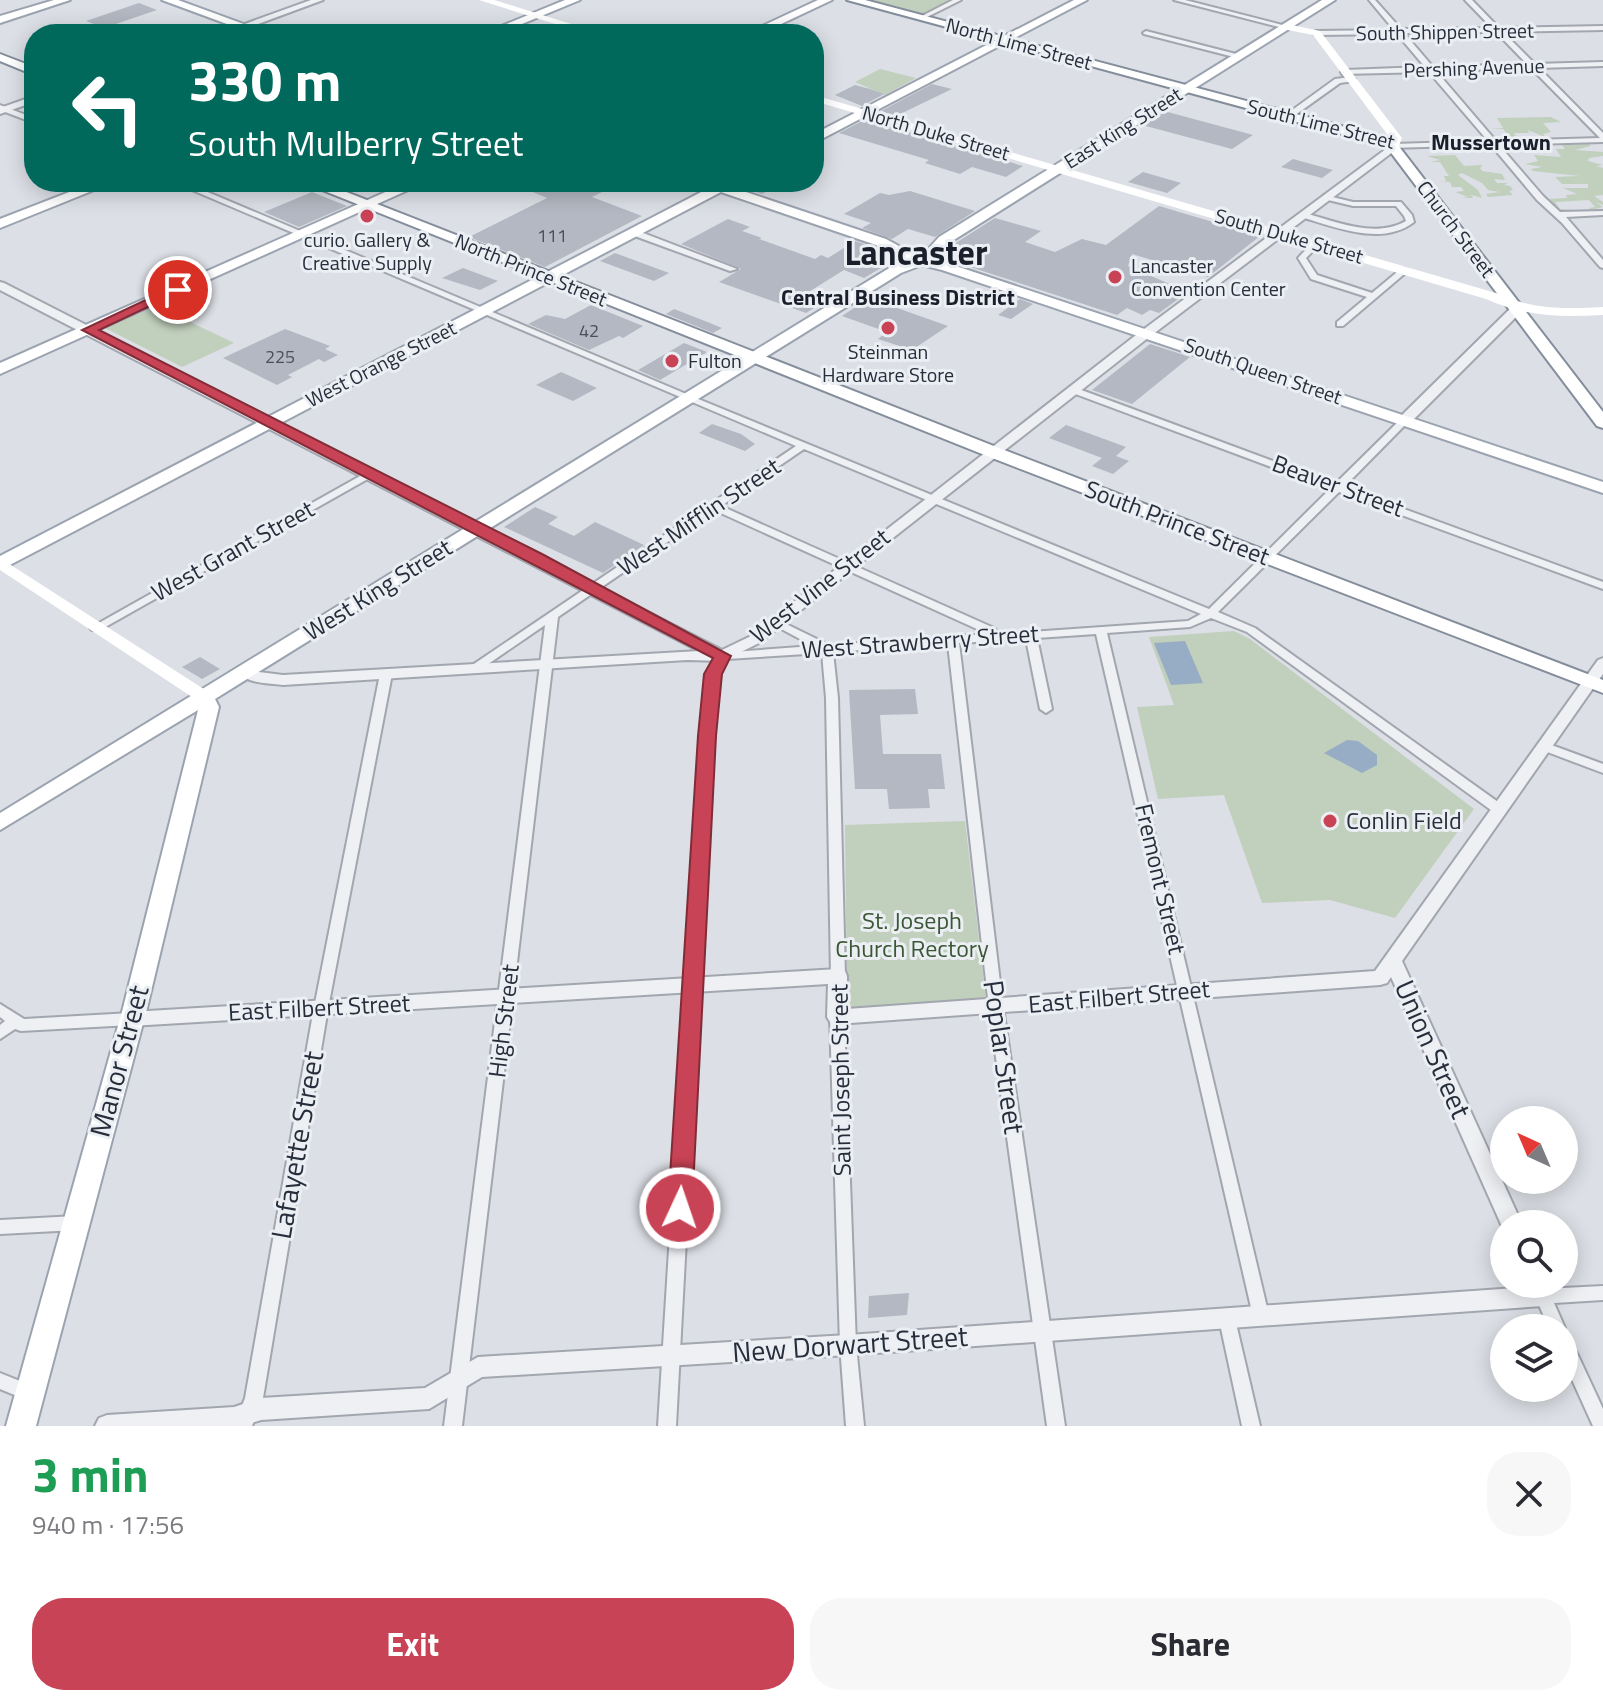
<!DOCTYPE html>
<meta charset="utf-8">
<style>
:root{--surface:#fff;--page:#f7f7f7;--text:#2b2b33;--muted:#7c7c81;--accent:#c84355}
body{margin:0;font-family:"Titillium Web",sans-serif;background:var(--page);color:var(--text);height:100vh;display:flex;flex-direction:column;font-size:30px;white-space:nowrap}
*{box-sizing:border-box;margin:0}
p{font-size:26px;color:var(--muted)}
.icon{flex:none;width:44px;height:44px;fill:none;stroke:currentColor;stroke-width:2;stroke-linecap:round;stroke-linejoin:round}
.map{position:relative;height:1426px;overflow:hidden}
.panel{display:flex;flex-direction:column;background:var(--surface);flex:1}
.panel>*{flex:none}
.top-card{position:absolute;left:24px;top:24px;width:800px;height:168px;border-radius:32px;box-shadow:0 4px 20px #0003;background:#00695c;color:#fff;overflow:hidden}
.needle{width:52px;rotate:316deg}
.fabs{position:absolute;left:1490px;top:1106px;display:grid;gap:16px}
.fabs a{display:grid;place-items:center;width:88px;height:88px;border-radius:50%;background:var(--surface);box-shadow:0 4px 20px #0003;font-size:40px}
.pin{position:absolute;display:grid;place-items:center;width:68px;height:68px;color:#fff;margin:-34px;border:4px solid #fff;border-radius:50%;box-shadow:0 2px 8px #0007}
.me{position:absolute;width:88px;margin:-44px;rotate:3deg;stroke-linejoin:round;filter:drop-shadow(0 0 6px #0008)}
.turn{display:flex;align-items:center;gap:28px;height:168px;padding:0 32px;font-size:36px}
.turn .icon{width:104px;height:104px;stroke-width:2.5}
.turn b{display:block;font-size:56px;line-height:68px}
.round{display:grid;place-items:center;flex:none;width:84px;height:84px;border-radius:32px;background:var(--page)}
.head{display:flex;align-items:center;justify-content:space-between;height:136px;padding:0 32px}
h1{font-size:48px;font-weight:700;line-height:60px;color:#1e9e55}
.button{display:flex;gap:16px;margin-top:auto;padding:16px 32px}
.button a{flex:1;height:92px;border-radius:32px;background:var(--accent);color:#fff;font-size:32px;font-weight:700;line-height:92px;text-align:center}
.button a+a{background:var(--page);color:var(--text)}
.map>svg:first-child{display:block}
.green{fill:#c1cfbd}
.water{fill:#97acc5}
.building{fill:#b3b8c2}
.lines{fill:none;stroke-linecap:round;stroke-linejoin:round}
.minor-casing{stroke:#a2a6af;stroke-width:4}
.tertiary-casing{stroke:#a2a6af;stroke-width:4}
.primary-casing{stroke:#9ba3b0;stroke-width:4}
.trunk-casing{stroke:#848d9b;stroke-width:4}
.minor{fill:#eef0f4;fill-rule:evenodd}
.tertiary{fill:#eef0f4;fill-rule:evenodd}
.secondary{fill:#fff;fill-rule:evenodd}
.primary{fill:#fff;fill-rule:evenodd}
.trunk{fill:#fff;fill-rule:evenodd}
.route{fill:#c84355;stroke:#822c37;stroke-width:2}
.poi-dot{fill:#c84355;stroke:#ebeef3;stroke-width:3}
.labels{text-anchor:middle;stroke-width:6;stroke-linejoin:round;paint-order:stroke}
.far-number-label{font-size:18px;fill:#49505d}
.far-street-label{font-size:20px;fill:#262d3b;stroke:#ebeef3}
.far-poi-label{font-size:20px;fill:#262d3b;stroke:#ebeef3}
.far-neighbourhood-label{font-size:22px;font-weight:bold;fill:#191f2b;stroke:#ebeef3}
.street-label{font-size:24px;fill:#262d3b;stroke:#ebeef3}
.poi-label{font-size:24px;fill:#262d3b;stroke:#ebeef3;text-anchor:start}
.park-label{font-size:24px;fill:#3a5634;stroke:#ebeef3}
.near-street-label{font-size:28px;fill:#262d3b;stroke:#ebeef3}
.far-town-label{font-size:34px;font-weight:bold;fill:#191f2b;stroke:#ebeef3}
</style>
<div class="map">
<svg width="1603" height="1426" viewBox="0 0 1603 1426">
<rect width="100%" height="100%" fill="#dcdfe5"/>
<!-- green -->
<path class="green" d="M866,0H953L923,15Z
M880,69L916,78L885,95L855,82Z
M1551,117L1561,122L1543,123L1551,132L1543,134L1545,137L1528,130L1529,133H1514L1517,138H1507L1510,137L1503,129L1490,128H1503L1497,118Z
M1589,144L1591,146L1575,150L1603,152V156L1589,158L1588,161L1603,165L1596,166L1603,168V195L1594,196L1603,202V205L1596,202L1603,207L1591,210L1589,208L1595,207L1589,200L1555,202L1560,209L1572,210H1558L1548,199L1567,198L1566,195L1577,194L1563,188H1588V184H1562L1555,177L1580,176L1533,171L1531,169L1542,167L1525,164L1538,161L1534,155L1561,157L1556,149H1565L1562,145Z
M1455,155L1464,166L1483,165L1480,168L1482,171L1502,174L1505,180L1494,179L1497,183H1508L1504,185L1510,186L1513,190L1509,191L1513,195L1488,197L1486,194L1499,192L1488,190L1482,183L1462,173L1458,175L1478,190L1482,198L1471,195L1473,198H1462L1468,197L1455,192L1464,191L1461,187H1452L1450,182L1440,181H1446L1444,176H1449L1440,162H1430L1440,160L1427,156Z
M157,306L234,343L182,367L105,328Z
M1234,631L1250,639L1474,809L1395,918L1330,900L1262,903L1224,795L1158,799L1137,707L1174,705L1149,637Z
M965,821L986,1000L847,1008L845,825Z"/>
<!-- water -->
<path class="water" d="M1185,641L1203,683L1171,685L1154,643Z
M1347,740L1358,741L1377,755V765L1362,773L1324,753Z"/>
<!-- building -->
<path class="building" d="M139,3L157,10L104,28L86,21Z
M932,84L952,89L896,116L881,111Z
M855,85L870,89L884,94L862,106L835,95Z
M1164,111L1253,135L1232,149L1142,125Z
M866,119L1023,166L1006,177L972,167L960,174L925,163L929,160L839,133Z
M1293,159L1333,170L1322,178L1281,167Z
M1143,172L1181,183L1167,193L1128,182Z
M509,182H588L608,189L592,197L642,216L545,267L469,237L547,198Z
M735,182H784L762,194L734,185Z
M910,191L975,211L935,237L908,229L892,239L862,228L871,223L844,214L880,193L889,195Z
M312,192L347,206L299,227L264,212Z
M1159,206L1260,236L1208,277L1132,254L1128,266L1188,292L1159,313L1150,310L1142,315L1127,308L1117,315L958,263L976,251L954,244L995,218L1041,231L1025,242L1055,252L1082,239L1106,245Z
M728,219L750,227L742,231L762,238L759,239L815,259L821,255L828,258L855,241L876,248L857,260L881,268L864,278L844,270L807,293L827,300L806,313L719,282L741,269L681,244Z
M615,253L669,273L654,281L600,261Z
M463,268L498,281L480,290L442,278Z
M869,298L948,326L912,350L878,339L887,332L842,316Z
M1020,299L1033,304L1011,319L998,315Z
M591,305L643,326L623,338L619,336L589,350L528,324L546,315L565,319Z
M674,309L710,323L722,328L713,333L666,314Z
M285,329L330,346L325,349L338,355L324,362L319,359L288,375L292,377L277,385L223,358Z
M684,343L707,352L660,380L638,370Z
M1150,344L1190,357L1132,404L1092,390Z
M561,372L597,388L573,401L536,385Z
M712,424L741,434L755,444L745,451L699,433Z
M1066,425L1126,447L1116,456L1129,461L1113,474L1092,466L1102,458L1049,438Z
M535,507L558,517L548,524L574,536L595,522L644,545L603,573L504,527Z
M200,657L220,669L202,679L182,667Z
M915,689L918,714L880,715L883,754H941L945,789H928L930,808L889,809L887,789H855L849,690Z
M909,1293L907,1315L868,1318L869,1296Z"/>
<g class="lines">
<defs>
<path id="minor" d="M953,0H961L923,19L918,18Z
M1174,0H1185L1290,27L1287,29Z
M1369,0H1375L1401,29L1492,28L1465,0H1472L1499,28L1603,26V30L1503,32L1535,64L1603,62V66L1539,68L1603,133V142L1499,145L1543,196L1560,212L1603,211V215L1566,217L1603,260V268L1600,267L1562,223L1537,200L1491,145L1391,148V144H1394L1488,141L1429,72L1342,74L1341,72L1345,70L1425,67L1397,34L1316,35L1313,33L1316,31L1394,30ZM1496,32L1527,64L1433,67L1404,33ZM1531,68L1600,138L1496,141L1436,71Z
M1146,31L1240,55L1241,56L1238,58L1144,34L1143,33Z
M1351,77L1355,79L1354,81L1340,83L1291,118L1284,116L1335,79Z
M0,105L34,118V123L0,110Z
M173,182H184L691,396L1209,609L1330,489L1070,392V388H1076L1335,484L1402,418H1408V422L1344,487L1603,582V589L1339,492L1218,612L1255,628L1505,807L1506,810L1505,813H1495L1247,632L1211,618L1190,627L1107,633L1269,1316L1267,1321L1261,1323L1255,1321L1253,1316L1096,634L1037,638L1052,709L1046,713L1040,709L1026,639L959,643L1003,1007L1065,1426H1047L989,1007L948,644L833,652L838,698L845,976L843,980L838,981L833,980L831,976L826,698L822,653L727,659L719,674L713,736L676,1426H658L701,736L707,674L719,653L813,646L772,624L770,622L776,619L829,645L988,634L714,510L558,617L462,1426H444L545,625L478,671L474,672L468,668L796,446ZM804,449L1201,614L1188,621L1000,634L994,628L721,506Z
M1324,195L1353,202H1401L1412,215L1414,222C1382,247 1335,227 1301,217L1300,215L1304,213C1336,221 1374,239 1406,221L1404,216L1396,206H1353L1324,199Z
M632,231H638L737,269L730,271L632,235Z
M1313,242L1320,244L1306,258L1317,275L1372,293L1402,268L1409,270L1343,326H1337V322L1367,297L1311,279L1298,258Z
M369,471L373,472V476L100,630H92L90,628Z
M386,670L392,674L328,1008L263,1398L252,1426H234L245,1398L314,1008L380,674Z
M1546,743L1603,764V773L1542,750L1540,747L1542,744Z
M0,1004L24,1019L131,1013L136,1015L138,1019L136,1023L131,1025L21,1031L15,1029L0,1039V1025L5,1021L0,1017Z
M837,1011L842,1013L844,1017L856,1345L864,1426H846L840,1345L830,1017L832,1013Z
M76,1216L82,1218L84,1223L82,1228L76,1230L0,1234V1220Z
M1603,1286V1300L1554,1303L1565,1328L1564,1331V1328H1549L1535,1296L1537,1291L1543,1289Z
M1227,1312L1233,1314L1235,1319L1260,1426H1242L1219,1319L1221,1314Z
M1564,1335L1570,1338L1603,1409V1426H1593L1564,1362Z
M0,1373L35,1387L38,1393L35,1399L29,1401L0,1389Z"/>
<path id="tertiary" d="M311,0H323L231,34H217Z
M34,96V102L0,114V108Z
M1394,143L1399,146L1398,148L1144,341L759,643L723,661L687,660L283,685C267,683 249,684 237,672L245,667L259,672L283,675L699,651L0,290V282L4,283L722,650L749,637L1136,335Z
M1517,305L1521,306V312L1410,423H1400V417L1513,306Z
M1603,658V674L1402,961L1522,1224H1504V1231L1391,977L1387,983L1380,985L837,1024L830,1022L827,1017L828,984L131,1026L124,1024L121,1019L124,1014L131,1012L838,969L845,971L847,976V1009L1375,971L1598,660Z
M1526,1284H1548L1554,1296L1551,1303L1543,1306L848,1355L482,1377L429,1409L261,1420L242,1426H95L99,1418L107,1415L234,1407L261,1398L425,1388L478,1357L848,1335L1528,1287Z"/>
<path id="primary" d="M54,0H70L0,23V16Z
M162,0H178L271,34H254Z
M565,0H580L498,34H482Z
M818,0H832L760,34H745Z
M1074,0H1087L814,143V134Z
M1322,0H1335L949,243L935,259L1603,482V493L942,270L922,265L901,273L215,699L219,707L147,1008L36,1426H6L123,1008L198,710L0,830V813L891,267L906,261L876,245L721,192L6,567L0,568V556L709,188L697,182H732L731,187L886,239L917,256L923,255L939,237Z
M95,182H114L0,228V219Z
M408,182H426L0,374V363Z"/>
<path id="trunk" d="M847,0H865L1394,140L1603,412V428L1597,426L1386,146Z
M0,54L34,67V75L0,61Z
M302,182H321L999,448L1603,680V693L987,456Z"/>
</defs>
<!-- minor casing -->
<use href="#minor" class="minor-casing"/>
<!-- tertiary casing -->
<use href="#tertiary" class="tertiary-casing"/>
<!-- primary casing -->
<use href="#primary" class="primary-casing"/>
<!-- trunk casing -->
<use href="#trunk" class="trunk-casing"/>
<!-- minor -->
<use href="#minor" class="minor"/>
<!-- tertiary -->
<use href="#tertiary" class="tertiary"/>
<!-- secondary -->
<path class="secondary" d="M479,0H494L603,34H587Z
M1287,24L1320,31L1402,138L1398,148H1390V138L1313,35L1283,29V25Z
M814,95L1496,293C1532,310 1564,309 1603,307V315C1561,317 1526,317 1486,299L814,101Z
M0,558L210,693L213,697L210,701H198L0,570Z"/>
<!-- primary -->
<use href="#primary" class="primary"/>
<!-- trunk -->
<use href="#trunk" class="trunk"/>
</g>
<!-- route -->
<path class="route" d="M173,287L184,290L99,330L542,554L731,656L722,674L716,736L692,1208L688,1215L680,1218L671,1215L668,1208L698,736L704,674L713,658L82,330Z"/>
<!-- markers -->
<g class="poi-dot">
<circle cx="367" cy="216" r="8"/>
<circle cx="1115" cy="277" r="8"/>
<circle cx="888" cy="328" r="8"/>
<circle cx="672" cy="361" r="8"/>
<circle cx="1330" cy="821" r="8"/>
</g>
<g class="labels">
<!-- far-number labels -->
<g class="far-number-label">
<text x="552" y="242">111</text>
<text x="589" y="337">42</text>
<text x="280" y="363">225</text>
</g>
<!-- far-street labels -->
<g class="far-street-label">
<text transform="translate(1445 32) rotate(-1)" y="7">South Shippen Street</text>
<text transform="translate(1019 44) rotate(15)" y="7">North Lime Street</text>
<text transform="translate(1474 68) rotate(-2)" y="7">Pershing Avenue</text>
<text transform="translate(1321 124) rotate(14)" y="7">South Lime Street</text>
<text transform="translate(1123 128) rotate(-32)" y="7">East King Street</text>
<text transform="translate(936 133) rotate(16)" y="7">North Duke Street</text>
<text transform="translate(1456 229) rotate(53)" y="7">Church Street</text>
<text transform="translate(1289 236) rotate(16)" y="7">South Duke Street</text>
<text transform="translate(531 270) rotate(22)" y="7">North Prince Street</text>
<text transform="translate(381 364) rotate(-27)" y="7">West Orange Street</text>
<text transform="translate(1263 371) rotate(19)" y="7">South Queen Street</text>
</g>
<!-- far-poi labels -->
<g class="far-poi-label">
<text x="367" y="247">curio. Gallery &amp;<tspan x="367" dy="23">Creative Supply</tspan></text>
<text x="1131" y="273" text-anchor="start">Lancaster<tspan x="1131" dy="23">Convention Center</tspan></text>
<text x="888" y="359">Steinman<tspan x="888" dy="23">Hardware Store</tspan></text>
<text x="688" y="368" text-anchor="start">Fulton</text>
</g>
<!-- far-neighbourhood labels -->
<g class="far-neighbourhood-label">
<text x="1491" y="150">Mussertown</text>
<text x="898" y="305">Central Business District</text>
</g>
<!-- street labels -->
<g class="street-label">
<text transform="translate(1338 486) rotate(20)" y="8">Beaver Street</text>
<text transform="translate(699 517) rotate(-34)" y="8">West Mifflin Street</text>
<text transform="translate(1177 523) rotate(21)" y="8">South Prince Street</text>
<text transform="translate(233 551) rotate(-29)" y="8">West Grant Street</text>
<text transform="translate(820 586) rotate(-38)" y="8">West Vine Street</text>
<text transform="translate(378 590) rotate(-32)" y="8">West King Street</text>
<text transform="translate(920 642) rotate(-4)" y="8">West Strawberry Street</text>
<text transform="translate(1160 879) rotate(77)" y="8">Fremont Street</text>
<text transform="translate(1119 997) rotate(-5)" y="8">East Filbert Street</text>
<text transform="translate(319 1008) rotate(-3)" y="8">East Filbert Street</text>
<text transform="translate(504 1021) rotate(-83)" y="8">High Street</text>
<text transform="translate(841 1080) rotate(-91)" y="8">Saint Joseph Street</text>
</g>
<!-- poi labels -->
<g class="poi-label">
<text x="1346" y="829">Conlin Field</text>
</g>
<!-- park labels -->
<g class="park-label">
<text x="912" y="929">St. Joseph<tspan x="912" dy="28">Church Rectory</tspan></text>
</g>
<!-- near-street labels -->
<g class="near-street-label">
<text transform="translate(1433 1049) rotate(66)" y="10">Union Street</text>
<text transform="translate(1004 1057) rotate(82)" y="10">Poplar Street</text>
<text transform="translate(119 1061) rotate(-75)" y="10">Manor Street</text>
<text transform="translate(297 1145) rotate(-80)" y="10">Lafayette Street</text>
<text transform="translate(850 1344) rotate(-4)" y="10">New Dorwart Street</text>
</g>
<!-- far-town labels -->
<g class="far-town-label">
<text x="916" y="265">Lancaster</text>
</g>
</g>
</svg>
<div class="fabs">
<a><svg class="needle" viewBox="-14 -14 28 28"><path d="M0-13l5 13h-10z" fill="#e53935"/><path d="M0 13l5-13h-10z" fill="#7c7c81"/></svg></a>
<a><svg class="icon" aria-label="search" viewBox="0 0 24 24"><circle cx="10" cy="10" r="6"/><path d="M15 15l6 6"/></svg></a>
<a><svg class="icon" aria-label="layers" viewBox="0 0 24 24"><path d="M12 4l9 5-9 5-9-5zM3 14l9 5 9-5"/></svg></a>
</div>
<div class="pin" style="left:178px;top:290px;background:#d93025"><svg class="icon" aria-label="arrive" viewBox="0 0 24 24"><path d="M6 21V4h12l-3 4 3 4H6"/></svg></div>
<svg class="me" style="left:680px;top:1208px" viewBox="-20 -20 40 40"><circle r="17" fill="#c84355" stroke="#fff" stroke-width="3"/><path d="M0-11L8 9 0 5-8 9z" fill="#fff"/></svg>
<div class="top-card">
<div class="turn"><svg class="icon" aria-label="left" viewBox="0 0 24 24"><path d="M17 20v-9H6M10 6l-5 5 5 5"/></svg><div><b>330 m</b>South Mulberry Street</div></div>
</div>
</div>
<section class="panel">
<div class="head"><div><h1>3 min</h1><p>940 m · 17:56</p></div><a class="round"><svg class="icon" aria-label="close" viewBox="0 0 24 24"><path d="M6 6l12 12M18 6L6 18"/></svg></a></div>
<div class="button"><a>Exit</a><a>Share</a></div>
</section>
